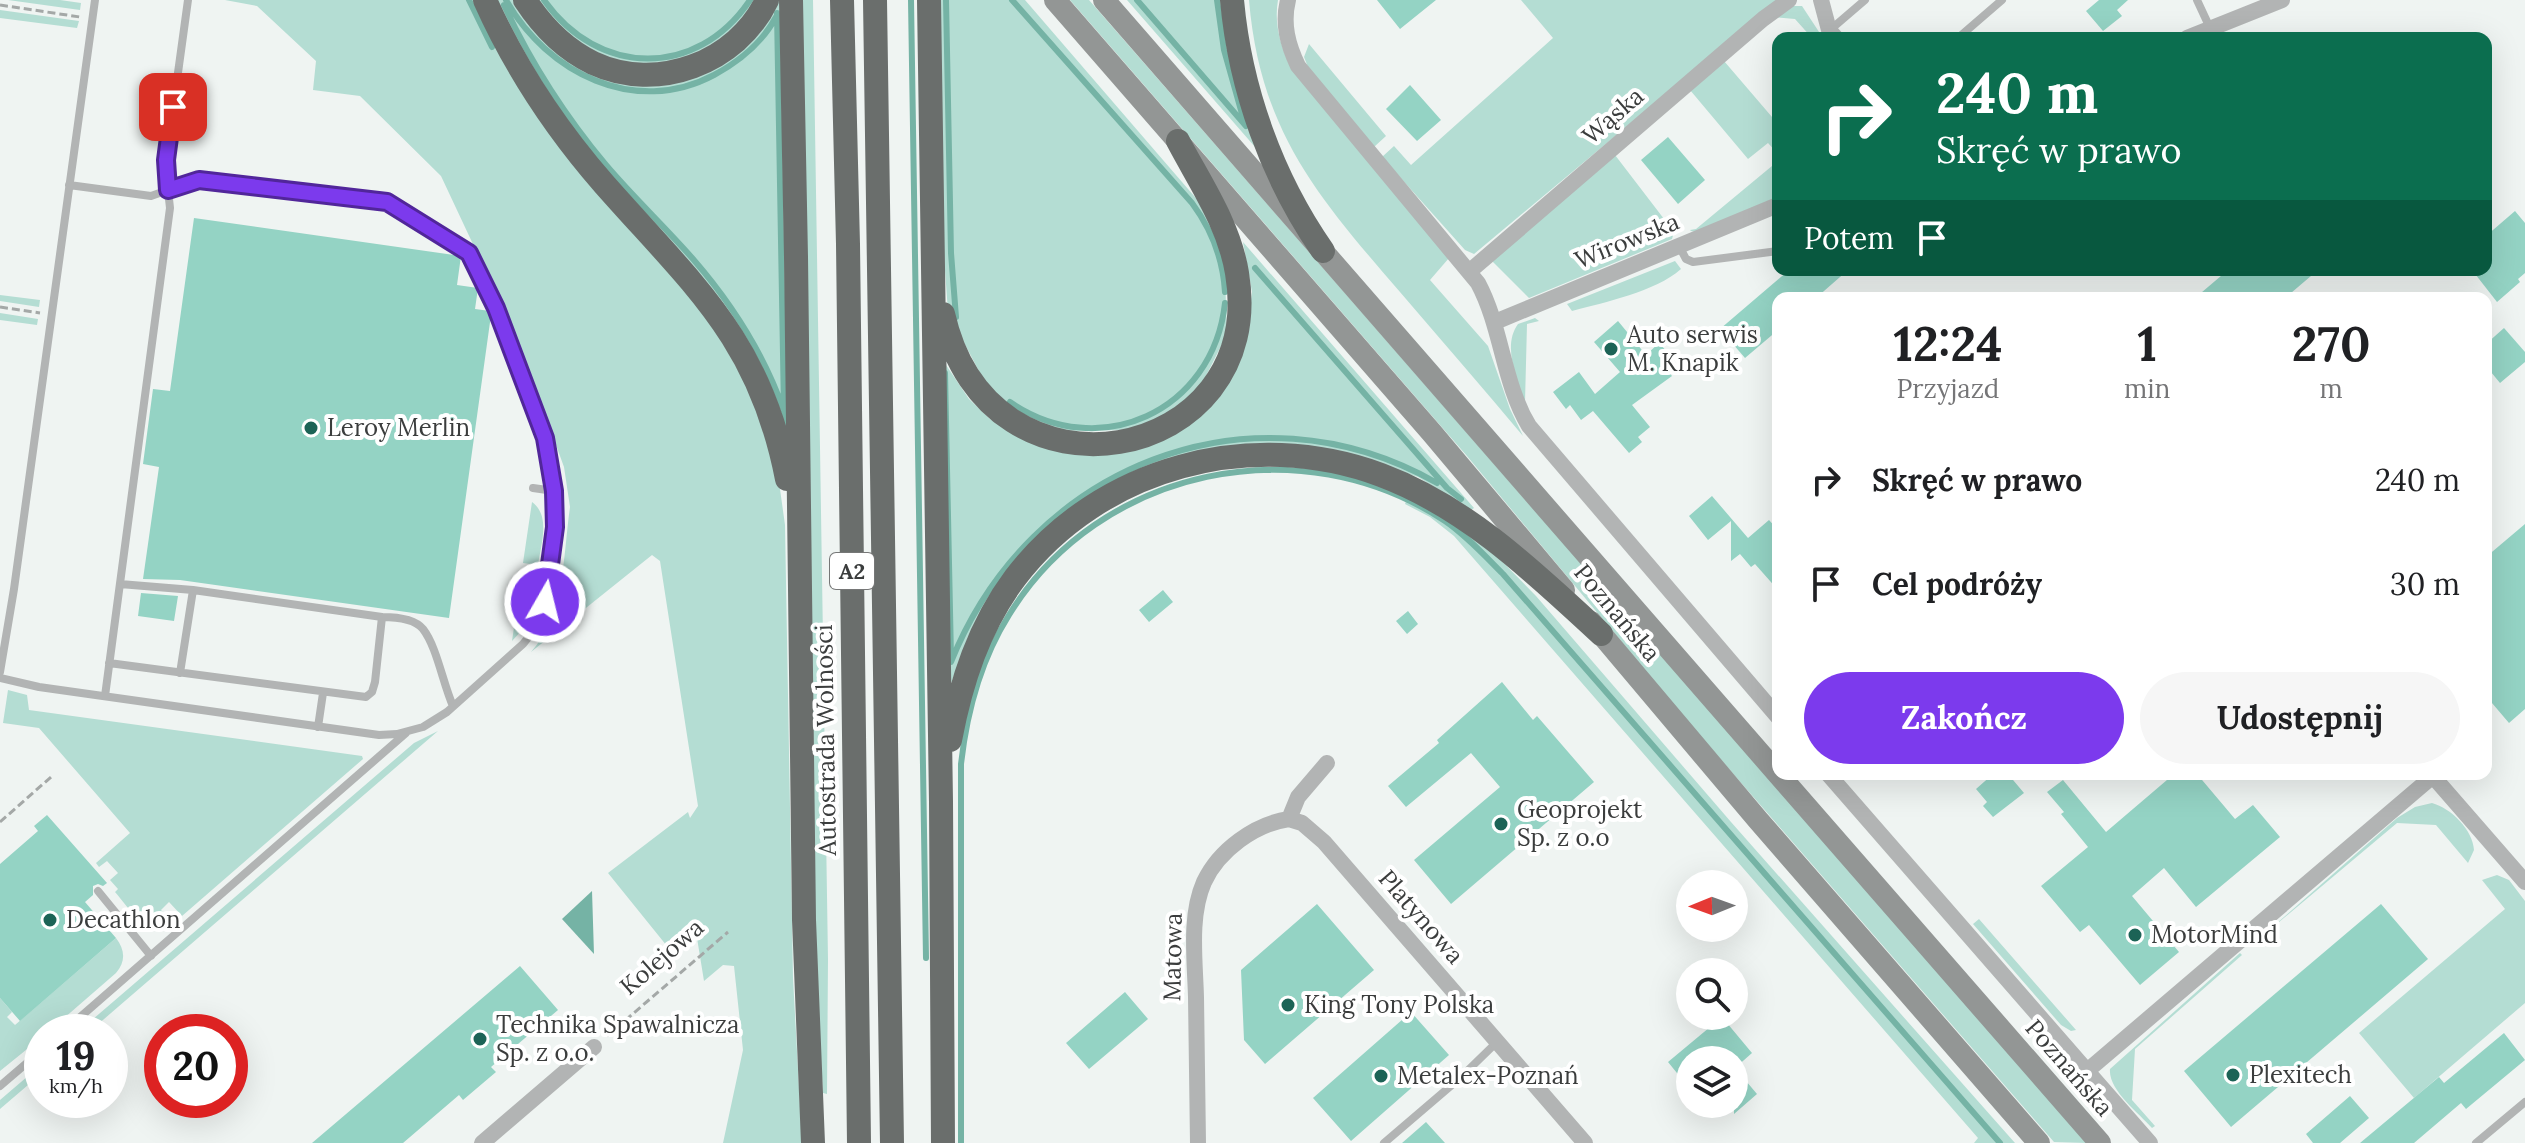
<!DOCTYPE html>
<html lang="pl">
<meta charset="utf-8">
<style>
:root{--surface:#fff;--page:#f6f6f6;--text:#202124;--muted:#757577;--accent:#7c3aed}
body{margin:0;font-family:Lora,serif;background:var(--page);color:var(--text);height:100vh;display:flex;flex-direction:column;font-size:30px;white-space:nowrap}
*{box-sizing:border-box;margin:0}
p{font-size:26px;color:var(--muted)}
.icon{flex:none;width:44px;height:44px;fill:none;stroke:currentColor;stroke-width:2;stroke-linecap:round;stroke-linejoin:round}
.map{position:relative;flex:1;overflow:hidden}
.panel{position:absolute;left:1772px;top:292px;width:720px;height:488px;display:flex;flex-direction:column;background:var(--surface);border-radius:16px;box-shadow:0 8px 32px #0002}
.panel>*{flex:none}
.guide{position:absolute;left:1772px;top:32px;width:720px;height:244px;border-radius:16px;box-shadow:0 8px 32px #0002;background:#0b6e4f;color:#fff;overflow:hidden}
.needle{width:52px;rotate:269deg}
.tools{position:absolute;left:1676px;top:870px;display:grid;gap:16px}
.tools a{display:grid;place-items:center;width:72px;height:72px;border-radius:50%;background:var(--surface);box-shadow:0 8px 32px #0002;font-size:40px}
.speed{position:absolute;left:24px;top:1014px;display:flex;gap:16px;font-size:40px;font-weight:700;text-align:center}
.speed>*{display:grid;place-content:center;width:104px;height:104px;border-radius:50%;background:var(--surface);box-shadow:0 8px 32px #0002;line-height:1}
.speed small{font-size:20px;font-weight:400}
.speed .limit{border:12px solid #d22;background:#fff;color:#111}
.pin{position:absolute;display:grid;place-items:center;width:68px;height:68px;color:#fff;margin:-34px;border-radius:16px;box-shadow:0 4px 12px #0006}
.me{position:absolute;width:88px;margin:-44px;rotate:8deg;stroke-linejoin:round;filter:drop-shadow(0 0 6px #0008)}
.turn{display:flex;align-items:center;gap:28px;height:168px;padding:0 32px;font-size:36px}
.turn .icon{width:104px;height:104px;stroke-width:2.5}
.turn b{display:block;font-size:56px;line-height:68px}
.then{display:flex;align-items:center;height:76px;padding:0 32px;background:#0003;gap:16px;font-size:30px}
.eta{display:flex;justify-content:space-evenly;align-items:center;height:136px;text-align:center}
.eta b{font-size:48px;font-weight:700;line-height:56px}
.cta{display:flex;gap:16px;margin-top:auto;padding:16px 32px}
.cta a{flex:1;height:92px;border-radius:48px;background:var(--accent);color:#fff;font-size:32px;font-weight:700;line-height:92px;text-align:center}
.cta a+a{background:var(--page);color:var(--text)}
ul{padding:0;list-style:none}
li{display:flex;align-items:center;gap:24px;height:104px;padding:0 32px}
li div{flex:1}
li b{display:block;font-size:30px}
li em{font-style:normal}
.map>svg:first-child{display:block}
.green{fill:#b4ddd3}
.water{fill:#75b3a5}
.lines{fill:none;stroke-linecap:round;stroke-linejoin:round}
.stream{stroke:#75b3a5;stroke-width:6}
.building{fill:#94d3c4}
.path{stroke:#a4a8a7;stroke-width:3;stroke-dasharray:8 4;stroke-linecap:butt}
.service{stroke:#b2b4b4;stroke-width:8}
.minor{stroke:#b2b4b4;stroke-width:16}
.secondary{stroke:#939695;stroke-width:22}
.motorway{stroke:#6a6e6c;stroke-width:24}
.route-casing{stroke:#51269a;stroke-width:20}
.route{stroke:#7c3aed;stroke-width:14}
.poi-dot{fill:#1c6356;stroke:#fff;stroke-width:3}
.labels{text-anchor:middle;stroke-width:8;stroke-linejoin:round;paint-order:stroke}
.shield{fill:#fff;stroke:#767777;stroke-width:2}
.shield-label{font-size:22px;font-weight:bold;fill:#3b3d3d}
.street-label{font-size:24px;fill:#3b3d3d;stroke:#fff}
.poi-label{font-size:24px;fill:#3b3d3d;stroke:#fff;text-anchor:start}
</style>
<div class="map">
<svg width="2525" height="1143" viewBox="0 0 2525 1143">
<rect width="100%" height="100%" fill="#eff4f2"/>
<!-- green -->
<path class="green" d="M8,0H60L81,3L80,10Z
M225,0H476L703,308L755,400L779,482L785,525L793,978L802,1143H723L743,1050L734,966L723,965L704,981L697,938L675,956L608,873L688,812L690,818L698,806L660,561L652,555L531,652C565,614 563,556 570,507L564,467L517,338L441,176L360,96L313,90L316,61L257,6Z
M493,0H513L525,17L656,84L779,0H784L791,435L780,414L568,127Z
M537,0H756C747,12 737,29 725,38C682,69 618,74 575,40C561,30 549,13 537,0Z
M800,0H813L828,960L827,1094L823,1093L814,949Z
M939,0H1025L1207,211L1224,246L1227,334L1205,378L1185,400L1163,416L1131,430L1055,431L992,396L948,312L944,256Z
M1070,0H1089L2087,1143L2054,1142L1688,722L1467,456Z
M1127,0H1224L1262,155Z
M1249,0H1278C1274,23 1280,43 1289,64L1449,258L1430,280L1488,346L1510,409L1523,436C1483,388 1441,340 1400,292C1318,197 1260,131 1249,0Z
M1521,0H1778L1474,254L1465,250L1382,157L1394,146L1411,165L1553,38Z
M1791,6H1802L1823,38H1812L1795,19L1773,17Z
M0,10L79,21L77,28L0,18Z
M1309,44L1386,136L1374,147L1308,67L1304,57Z
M1724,61L1778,124V154L1768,143L1748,159L1690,90Z
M1615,155L1674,232L1672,239L1529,298L1491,260Z
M1778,161V197L1696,232L1691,231L1690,230L1696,229Z
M1243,242L1474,508L1471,510L1418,477L1345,453L1117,482L968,637L950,686L946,365L969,399L990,419L1022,439L1045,448L1095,454L1140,446L1246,335L1252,292Z
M1675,261L1681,269C1655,292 1605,302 1572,311L1567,304Z
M0,295L40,300L39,307L0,301Z
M0,313L38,319L37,325L0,320Z
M1535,318L1539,321L1527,324L1525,402C1517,379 1502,346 1518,324Z
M1409,494L1490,549L1536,596L1731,822L2015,1143H1974L1978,1138L1454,536L1430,517L1405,504Z
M532,502C551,516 541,544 538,565L523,563Z
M517,607L532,609L525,627L512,641Z
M8,690L27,695L29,710L362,756L363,759L182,916L169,902L161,910L174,924C146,940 131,910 115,892L118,889L110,880L118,873L107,861L99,867L96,863L130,833L39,728L3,723Z
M438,731L89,1032H78L414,743Z
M2432,803C2451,808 2473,830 2474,850L2468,863L2436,825L2397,823L2260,938L2397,818L2415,807Z
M2497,875L2509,880L2525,901V1003L2414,1098L2359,1033L2505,909L2482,880Z
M1979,919L2076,1030L2071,1031L2061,1025L1973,924Z
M116,938C125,950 126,961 116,973L48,1032H42V1037L0,1071V998L12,1012L7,1017L15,1025Z
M2240,953L2242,955L2135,1049L2132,1100L2155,1126L2152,1128C2139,1113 2108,1090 2110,1069Z
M42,1064V1073L0,1109V1100Z"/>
<!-- water -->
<path class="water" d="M592,891L594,954L562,919Z"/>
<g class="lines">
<!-- stream -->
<path class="stream" d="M469,0L492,47
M506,0C547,73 635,117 714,75C740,61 762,43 776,17
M544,0C598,77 697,79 750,0
M911,0L926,958
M946,0L951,253L956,317
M1012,0L1192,203C1212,230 1223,259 1225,292
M1137,0L1246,126
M1217,0L1224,50L1244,121
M504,5C531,63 565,116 606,165C634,198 665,227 693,259C733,305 764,354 784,411
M777,13L784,411L787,425
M1255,268L1447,488L1461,499
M945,373L951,658
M1010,402C1099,463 1213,412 1225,303
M951,662C1029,467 1250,377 1437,483
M961,1143V764C967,711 980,661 1009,615C1099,468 1301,425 1445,521C1467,536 1485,556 1503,574L2000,1143"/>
</g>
<!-- building -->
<path class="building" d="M1377,0H1436L1400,29Z
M2099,0H2128L2117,10L2122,16L2103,31L2086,11Z
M1410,85L1441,120L1417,141L1386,109Z
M1668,137L1705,180L1678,204L1641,160Z
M2515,211L2525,223V273L2518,279L2520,282L2497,302L2472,270H2486V236Z
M194,218L461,256L457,285L478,288L475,309L490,311L491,315L449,618L180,580L143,579L159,467L143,464L153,389L170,391Z
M1789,270H1848L1816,298H1778V330L1745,358L1720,329Z
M2228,270H2318L2285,298H2195Z
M1618,321L1646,355L1659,343L1670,355L1661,363L1672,376L1632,405L1650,427L1638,437L1642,442L1629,453L1593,411L1581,420L1570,405L1566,409L1553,392L1579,372L1595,394L1620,372L1594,342Z
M2504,328L2525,352V362L2500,383L2486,366V344Z
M1712,496L1748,538L1769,520L1778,530V590L1755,564L1751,567L1740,554L1731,561V521L1708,540L1689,516Z
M2525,524V709L2509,723L2486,696V557Z
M1163,590L1173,602L1149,622L1139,610Z
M141,593L178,596L174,621L138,616Z
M1408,611L1418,624L1407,634L1396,621Z
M1502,682L1533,720L1537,716L1594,782L1451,904L1414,860L1500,787L1471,753L1406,807L1388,786L1439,743L1437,740Z
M1993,774H2008L2024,793L1993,817L1983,806L1987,802L1976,789Z
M2174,774H2197L2235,819L2253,805L2280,837L2196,907L2164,868L2132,896L2179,952L2140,985L2089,925L2080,932L2041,886L2088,847L2061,814L2064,812L2047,792L2063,780L2106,832Z
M47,815L107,883L103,886L98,884L93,886V895L85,902L116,938L20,1021L0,998V864L38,831L34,826Z
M1317,904L1374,970L1265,1064L1244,1040L1241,970Z
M2381,904L2428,959L2231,1127L2184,1071Z
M520,966L558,1010L491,1067L496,1072L463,1100L459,1095L403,1143H312Z
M1125,992L1148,1019L1089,1069L1066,1043Z
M1411,1012L1449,1055L1351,1141L1313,1098Z
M1722,1017L1752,1053L1735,1068L1757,1094L1734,1114V1060H1690V1089L1668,1062Z
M2504,1033L2525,1060L2466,1109L2461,1103L2414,1143H2360L2439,1077L2444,1083Z
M2350,1096L2369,1118L2340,1143H2313L2306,1134Z
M1426,1122L1445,1143H1402Z"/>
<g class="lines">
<!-- path -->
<path class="path" d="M0,5L80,17
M0,307L40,313
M0,822L51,777
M607,1036L728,932"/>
<!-- service -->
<path class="service" d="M2197,0L2210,28
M1830,30L1865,0
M1958,38L2002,0
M69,185L151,196L168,190L166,160L188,0
M1679,246L1686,259L1693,262L1778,251
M533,488L554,491
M120,584L193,590
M109,663L366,697L372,692L375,682L382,617C395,617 414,618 423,629C437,647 443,684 453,706
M0,672L14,589L95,0
M180,673L193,590L382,617
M0,678L39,687L379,735L397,734L423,727L447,712L523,644L539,624L543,613L555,527L554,491L545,438L496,308L469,253L387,202L199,180L168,190L170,208L105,696
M318,727L323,693
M98,891L151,956
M63,1032L406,733
M0,1086L42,1050
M1384,1143L1460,1078L1497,1042
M2476,1143L2525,1102"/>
<!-- minor -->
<path class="minor" d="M1288,0C1282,24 1288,45 1298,66L1478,283C1502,328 1503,383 1529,426L1778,717
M1821,0L1829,30L1836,38
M2187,38L2282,0
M1470,271L1763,19L1789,0
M1495,322L1778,205
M1327,763L1298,797L1289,819L1302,823L1324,842L1585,1143
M1828,774L2087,1071L2433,776
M2431,774L2525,882
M2087,1071L2150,1143
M482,1143L594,1047
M1198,1143C1197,1094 1197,1045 1196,997C1195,960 1189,916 1204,882C1219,850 1255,824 1289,819"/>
<!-- secondary -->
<path class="secondary" d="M1055,0L1432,433L1564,590
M1104,0L1778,774
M1591,622L1758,820L2039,1143
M1778,774L2100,1143"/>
<!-- motorway -->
<path class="motorway" d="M485,0C515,67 556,129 604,184C693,285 760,339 787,479
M525,0C542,26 564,49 593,63C657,93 737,63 767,0
M791,0L796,257L804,920L813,1143
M842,0L848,244L859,1143
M875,0L892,1143
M929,0L941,802L943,1143
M1232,0C1240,89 1272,178 1323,251
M943,314C989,519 1269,464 1237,273C1229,224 1200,183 1178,141
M950,740C961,682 979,626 1015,578C1100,466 1252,427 1381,475C1467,507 1535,573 1601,634"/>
</g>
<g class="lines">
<defs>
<path id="route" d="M173,107L166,160L168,190L199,180L387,202L469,253L496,308L545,438L554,491L555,527L545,602"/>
</defs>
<!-- route casing -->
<use href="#route" class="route-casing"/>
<!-- route -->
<use href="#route" class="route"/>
</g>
<!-- markers -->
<g class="poi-dot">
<circle cx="1611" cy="349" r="8"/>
<circle cx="311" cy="428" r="8"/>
<circle cx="1501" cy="824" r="8"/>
<circle cx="50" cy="920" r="8"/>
<circle cx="2135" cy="935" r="8"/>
<circle cx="1288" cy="1005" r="8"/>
<circle cx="480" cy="1039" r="8"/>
<circle cx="2233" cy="1075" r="8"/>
<circle cx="1381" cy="1076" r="8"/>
</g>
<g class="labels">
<!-- shield labels -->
<rect class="shield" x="830" y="553" width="44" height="36" rx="6"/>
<g class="shield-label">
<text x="852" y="579">A2</text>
</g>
<!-- street labels -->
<g class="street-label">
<text transform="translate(1613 116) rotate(-41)" y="8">Wąska</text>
<text transform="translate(1627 241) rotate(-22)" y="8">Wirowska</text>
<text transform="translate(1617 613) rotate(50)" y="8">Poznańska</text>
<text transform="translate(826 740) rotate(-91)" y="8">Autostrada Wolności</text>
<text transform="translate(1421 917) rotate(49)" y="8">Platynowa</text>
<text transform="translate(662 957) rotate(-41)" y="8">Kolejowa</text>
<text transform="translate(1173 957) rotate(-89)" y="8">Matowa</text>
<text transform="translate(2069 1068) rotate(49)" y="8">Poznańska</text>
</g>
<!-- poi labels -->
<g class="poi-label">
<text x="1627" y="343">Auto serwis<tspan x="1627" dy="28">M. Knapik</tspan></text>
<text x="327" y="436">Leroy Merlin</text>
<text x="1517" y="818">Geoprojekt<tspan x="1517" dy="28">Sp. z o.o</tspan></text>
<text x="66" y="928">Decathlon</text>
<text x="2151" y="943">MotorMind</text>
<text x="1304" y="1013">King Tony Polska</text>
<text x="496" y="1033">Technika Spawalnicza<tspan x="496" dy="28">Sp. z o.o.</tspan></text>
<text x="2249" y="1083">Plexitech</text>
<text x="1397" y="1084">Metalex-Poznań</text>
</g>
</g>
</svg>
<div class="tools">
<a><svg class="needle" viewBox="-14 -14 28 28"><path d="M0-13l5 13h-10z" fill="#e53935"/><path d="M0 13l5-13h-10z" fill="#757577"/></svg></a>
<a><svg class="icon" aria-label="search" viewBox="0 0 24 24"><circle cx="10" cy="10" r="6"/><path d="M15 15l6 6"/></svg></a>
<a><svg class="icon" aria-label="layers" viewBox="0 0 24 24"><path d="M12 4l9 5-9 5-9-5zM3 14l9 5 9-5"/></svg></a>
</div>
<div class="speed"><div>19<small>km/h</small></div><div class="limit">20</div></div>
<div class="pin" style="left:173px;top:107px;background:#d93025"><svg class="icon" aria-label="arrive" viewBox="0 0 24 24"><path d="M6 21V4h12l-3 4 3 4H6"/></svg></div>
<svg class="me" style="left:545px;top:602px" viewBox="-20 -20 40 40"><circle r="17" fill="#7c3aed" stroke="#fff" stroke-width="3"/><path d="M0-11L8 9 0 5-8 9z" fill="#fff"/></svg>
<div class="guide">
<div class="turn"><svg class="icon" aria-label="right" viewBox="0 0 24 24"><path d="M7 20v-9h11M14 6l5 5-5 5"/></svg><div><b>240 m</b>Skręć w prawo</div></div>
<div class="then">Potem<svg class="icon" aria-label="arrive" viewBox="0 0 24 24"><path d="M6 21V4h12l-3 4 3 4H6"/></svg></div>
</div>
<section class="panel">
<div class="eta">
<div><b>12:24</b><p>Przyjazd</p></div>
<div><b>1</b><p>min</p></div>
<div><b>270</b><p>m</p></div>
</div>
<ul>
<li><svg class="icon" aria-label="right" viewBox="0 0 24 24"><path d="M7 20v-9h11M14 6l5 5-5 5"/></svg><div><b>Skręć w prawo</b></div><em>240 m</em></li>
<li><svg class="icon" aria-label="arrive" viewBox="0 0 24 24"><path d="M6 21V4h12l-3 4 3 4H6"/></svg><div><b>Cel podróży</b></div><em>30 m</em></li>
</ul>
<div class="cta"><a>Zakończ</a><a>Udostępnij</a></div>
</section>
</div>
